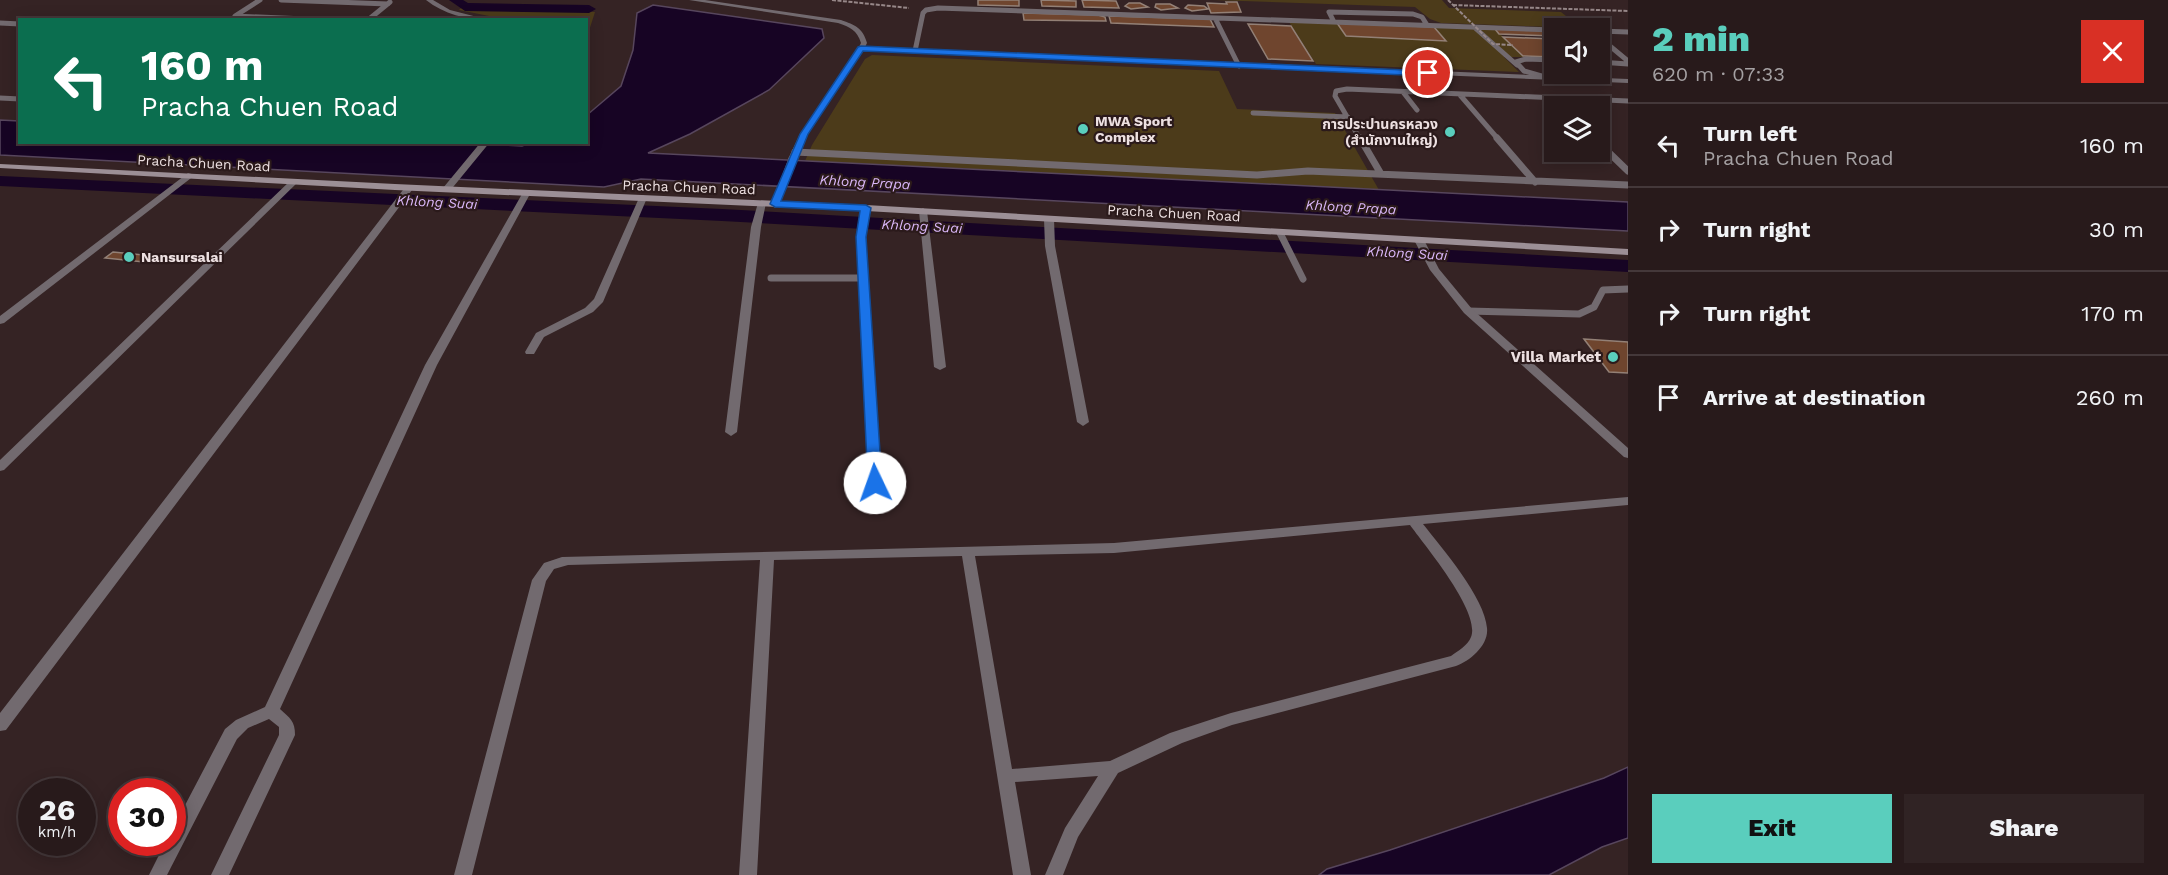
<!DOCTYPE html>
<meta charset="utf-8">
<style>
:root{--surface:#281a1b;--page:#302324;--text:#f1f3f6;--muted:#a5a1a3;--line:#44383a;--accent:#5acebd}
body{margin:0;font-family:"Work Sans","Noto Sans Thai",sans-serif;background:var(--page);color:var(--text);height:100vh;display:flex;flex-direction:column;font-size:22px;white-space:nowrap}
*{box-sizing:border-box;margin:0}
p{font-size:20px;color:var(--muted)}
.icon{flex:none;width:33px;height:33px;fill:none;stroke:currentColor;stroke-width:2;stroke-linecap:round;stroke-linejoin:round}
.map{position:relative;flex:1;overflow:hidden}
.side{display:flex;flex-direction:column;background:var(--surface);width:540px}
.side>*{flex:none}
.guide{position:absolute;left:18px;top:18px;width:570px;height:126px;border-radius:0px;box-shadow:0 3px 15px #0003,0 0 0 2px var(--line);background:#0b6e4f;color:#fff;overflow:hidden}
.tools{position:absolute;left:1544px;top:18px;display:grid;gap:12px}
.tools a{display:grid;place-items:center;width:66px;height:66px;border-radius:0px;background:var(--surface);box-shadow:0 3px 15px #0003,0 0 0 2px var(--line);font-size:30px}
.speed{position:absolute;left:18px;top:778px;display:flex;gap:12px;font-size:30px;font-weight:700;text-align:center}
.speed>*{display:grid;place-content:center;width:78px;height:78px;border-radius:50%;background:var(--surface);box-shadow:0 3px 15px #0003,0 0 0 2px var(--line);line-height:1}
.speed small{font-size:15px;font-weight:400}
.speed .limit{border:9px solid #d22;background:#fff;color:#111}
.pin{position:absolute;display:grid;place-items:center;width:51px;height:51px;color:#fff;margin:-26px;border:3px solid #fff;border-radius:50%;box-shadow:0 2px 6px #0007}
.me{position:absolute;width:66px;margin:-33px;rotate:357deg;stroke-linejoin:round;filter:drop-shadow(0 0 4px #0008)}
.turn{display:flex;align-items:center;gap:21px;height:126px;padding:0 24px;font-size:27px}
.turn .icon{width:78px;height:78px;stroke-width:2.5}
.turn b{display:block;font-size:42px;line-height:51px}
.round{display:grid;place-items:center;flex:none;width:63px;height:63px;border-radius:0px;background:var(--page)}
.summary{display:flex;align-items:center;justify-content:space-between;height:102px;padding:0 24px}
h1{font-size:36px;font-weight:800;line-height:45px;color:var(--accent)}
.cta{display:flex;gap:12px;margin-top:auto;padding:12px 24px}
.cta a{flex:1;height:69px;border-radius:0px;background:var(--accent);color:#111;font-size:24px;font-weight:800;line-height:69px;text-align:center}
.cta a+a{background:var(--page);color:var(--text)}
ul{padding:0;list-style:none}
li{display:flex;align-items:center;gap:18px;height:84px;padding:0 24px;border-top:2px solid var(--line)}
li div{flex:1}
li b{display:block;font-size:22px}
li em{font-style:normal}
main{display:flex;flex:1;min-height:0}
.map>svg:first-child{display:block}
.green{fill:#4c3b1a}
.water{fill:#170424;stroke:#57465d;stroke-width:1.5}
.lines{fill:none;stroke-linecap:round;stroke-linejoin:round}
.canal{fill:#170424;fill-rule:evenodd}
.building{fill:#6f452e;stroke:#938076;stroke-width:1.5}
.path{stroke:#968788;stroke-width:2;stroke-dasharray:4 1.5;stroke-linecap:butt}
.service-far1{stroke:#726a6f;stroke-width:5}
.service{stroke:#726a6f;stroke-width:7}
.minor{fill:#726a6f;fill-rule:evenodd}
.tertiary{fill:#726a6f;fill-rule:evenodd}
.secondary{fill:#9c8f96;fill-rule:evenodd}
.path-bridge{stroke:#968788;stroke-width:2;stroke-dasharray:4 1.5;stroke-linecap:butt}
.route{fill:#1a73e8;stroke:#114b97;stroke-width:1.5}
.poi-dot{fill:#5acebd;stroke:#2b1a1b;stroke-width:2}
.labels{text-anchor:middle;stroke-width:4.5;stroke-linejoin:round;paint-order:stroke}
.far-poi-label{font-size:14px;font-weight:bold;fill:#ede0e1;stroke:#2b1a1b;text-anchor:start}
.far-street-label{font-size:14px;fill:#ede0e1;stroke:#2b1a1b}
.far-water-label{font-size:14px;font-style:italic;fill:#dbb8fa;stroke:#2b1a1b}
.poi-label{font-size:15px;font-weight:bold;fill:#ede0e1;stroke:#2b1a1b;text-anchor:end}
</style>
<main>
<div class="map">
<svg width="1628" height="875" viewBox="0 0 1628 875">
<rect width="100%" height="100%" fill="#352324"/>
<!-- green -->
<path class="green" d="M1212,0H1442L1449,8L1561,12L1581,28L1441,23L1430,19L1415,7Z
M461,8L595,12L587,37L586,20L504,19L459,10Z
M1289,22L1495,29L1524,57H1504L1519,72L1316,64Z
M872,55L1219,71L1237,109L1335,113L1379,190L805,161L812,145L865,59Z"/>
<!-- water -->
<path class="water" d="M653,5L822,29L824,38L769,90L690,134L648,153L1628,202V231L641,179L604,187L0,155V120L19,121L20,142H451L522,146L530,143L586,142L587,115L621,86L633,50L637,13Z
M1628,767V838L1602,847L1549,875H1319L1327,869L1390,850L1604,778Z"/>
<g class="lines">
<!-- canal -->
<path class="canal" d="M449,0H463L468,3L589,5L596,9L589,13L465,11Z
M0,176L722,209L1628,260V272L722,221L0,186Z"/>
</g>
<!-- building -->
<path class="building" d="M978,0H1019V6L978,5Z
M1041,0L1076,1V7L1042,6Z
M1082,0L1116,1L1119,8L1084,7Z
M1226,2H1237L1241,12L1211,13L1207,3L1227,4Z
M1129,3H1140L1148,7L1131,9L1125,6Z
M1156,4H1170L1178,8L1161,10L1155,7Z
M1188,5L1204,6L1208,9L1192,11L1185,8Z
M1023,13L1098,15L1105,17L1106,21L1024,20Z
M1109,16L1210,19L1214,27L1111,23Z
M1337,23L1434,27L1446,41L1346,36Z
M1248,24L1291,26L1313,61L1268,59Z
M1495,29L1554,31V36L1499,34Z
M1503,37L1554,39V57L1523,56Z
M113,252L154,256L144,262L105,258Z
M1584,339L1628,342V373L1609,372Z"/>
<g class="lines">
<!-- path -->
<path class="path" d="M832,0L909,8
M1453,5L1628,11"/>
<!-- service-far1 -->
<path class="service-far1" d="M260,0L235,16L328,20
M281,0L388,4
M1215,18L1239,66
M368,20L390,2
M1334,22L1329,12L1413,14L1422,17L1427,25
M0,23L20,24
M1474,27L1517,65
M1599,31L1628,32
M1599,37L1628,61
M915,51L923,13L926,10L938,8L1554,30
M1599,62L1628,64
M1545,77L1524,71L1516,62L1526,59L1554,60
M1403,92L1417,110
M1460,95L1498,139
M0,98L20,99
M1253,113L1348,117
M1360,139L1335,96L1336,91L1347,89L1628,101"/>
<!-- service -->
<path class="service" d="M1360,138L1381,174
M1497,138L1535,182
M1599,143L1628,171
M795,152L1257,175L1308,171L1628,185
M775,204L792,159
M1280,233L1303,279
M771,278H863
M1468,311L1579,314L1594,307L1603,290L1628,289"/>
<!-- minor -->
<path class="minor" d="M689,0H705L841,20C855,25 863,28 867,43L865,47L1628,79V83L863,51L808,134L796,159L792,161L788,159L800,134L858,49L861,43C857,30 850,27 838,23Z
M188,173L195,175L4,323L0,324V316Z
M291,180L298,182L4,470L0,471V460Z
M409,185L413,188L412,190L6,730L0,731V713L406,186Z
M526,191L530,194L437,365L280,709C290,718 295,721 295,735L229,875H211L279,735V727L269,719L248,728L237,739L167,875H149L165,843H172V830L225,729L236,720L265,707L425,365L522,194Z
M643,195L647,198L603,302L593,312L544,337L534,354H526L525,352L536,333L585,308L594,299L639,198Z
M762,200L766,203L761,227L737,432L731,436L725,432L751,227L758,203Z
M866,205L870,208L866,237L881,483L875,487L869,483L856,237L862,208Z
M923,208L927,211L946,367L940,370L934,367L919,211Z
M1049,216L1054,219L1055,246L1089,422L1083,426L1077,422L1045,246L1044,219Z
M1419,237L1424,240L1439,269L1472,309L1628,448V458L1624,457L1464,313L1430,270L1414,240Z
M1628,497V505L1423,524C1442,548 1485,598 1487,628C1489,645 1470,661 1456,666L1232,725L1182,743L1118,773L1078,837L1063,875H1045L1065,828L1098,776L1015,782L1031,875H1013L962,556L774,560L757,875H739L760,560L568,565L554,569L546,581L472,875H454L532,580L544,563L562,557L1114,543ZM1410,525C1425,546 1481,612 1471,637C1468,645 1458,651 1451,656L1231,713L1170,733L1110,761L1012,769L975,556L1114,553Z"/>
<!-- tertiary -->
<path class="tertiary" d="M426,0H433L450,10L489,20C466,20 444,14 426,0Z
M481,142H490L449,192H443V188Z"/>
<!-- secondary -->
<path class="secondary" d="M0,164L395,184L866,205L1628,249V255L866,211L395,190L0,168Z"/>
<!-- path-bridge -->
<path class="path-bridge" d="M1448,0L1493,44L1513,45"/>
</g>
<!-- route -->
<path class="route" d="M861,46L1428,71L1432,73L1428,76L863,51L808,134L781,201L866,205L871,208L866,237L882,483L875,488L868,483L856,237L860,211L775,207L770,204L800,134L858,47Z"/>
<!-- markers -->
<g class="poi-dot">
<circle cx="1083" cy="129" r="6"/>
<circle cx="1450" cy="132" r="6"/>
<circle cx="129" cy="257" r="6"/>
<circle cx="1613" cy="357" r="6"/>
</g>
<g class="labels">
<!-- far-poi labels -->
<g class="far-poi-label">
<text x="1095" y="126">MWA Sport<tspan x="1095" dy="16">Complex</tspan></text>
<text x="1438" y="129" text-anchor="end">การประปานครหลวง<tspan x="1438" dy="16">(สำนักงานใหญ่)</tspan></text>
<text x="141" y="262">Nansursalai</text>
</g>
<!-- far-street labels -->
<g class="far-street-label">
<text transform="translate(204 163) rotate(3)" y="5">Pracha Chuen Road</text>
<text transform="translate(689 187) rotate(2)" y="5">Pracha Chuen Road</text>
<text transform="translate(1174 213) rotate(3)" y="5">Pracha Chuen Road</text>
</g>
<!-- far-water labels -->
<g class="far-water-label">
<text transform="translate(865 182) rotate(3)" y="5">Khlong Prapa</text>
<text transform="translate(437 202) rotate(3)" y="5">Khlong Suai</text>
<text transform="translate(1351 207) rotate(3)" y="5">Khlong Prapa</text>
<text transform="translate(922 226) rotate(3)" y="5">Khlong Suai</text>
<text transform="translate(1407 253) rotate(3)" y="5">Khlong Suai</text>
</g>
<!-- poi labels -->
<g class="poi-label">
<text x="1601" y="362">Villa Market</text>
</g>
</g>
</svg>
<div class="tools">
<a><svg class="icon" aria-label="sound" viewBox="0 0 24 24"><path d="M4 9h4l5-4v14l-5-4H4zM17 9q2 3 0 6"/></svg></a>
<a><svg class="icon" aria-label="layers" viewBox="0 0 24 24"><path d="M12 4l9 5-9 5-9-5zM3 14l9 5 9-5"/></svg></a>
</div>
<div class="speed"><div>26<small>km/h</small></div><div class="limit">30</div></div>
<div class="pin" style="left:1428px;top:73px;background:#d93025"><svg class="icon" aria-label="arrive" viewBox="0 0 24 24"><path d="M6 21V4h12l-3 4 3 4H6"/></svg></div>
<svg class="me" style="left:875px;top:483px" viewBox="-20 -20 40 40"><circle r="19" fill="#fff"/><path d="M0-13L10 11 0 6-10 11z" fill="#1a73e8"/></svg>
<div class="guide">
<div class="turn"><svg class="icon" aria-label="left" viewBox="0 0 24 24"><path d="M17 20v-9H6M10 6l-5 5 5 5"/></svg><div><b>160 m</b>Pracha Chuen Road</div></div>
</div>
</div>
<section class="side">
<div class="summary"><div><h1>2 min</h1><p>620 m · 07:33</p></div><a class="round" style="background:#d93025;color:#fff"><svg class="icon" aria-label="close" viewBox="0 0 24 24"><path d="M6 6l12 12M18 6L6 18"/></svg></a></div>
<ul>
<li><svg class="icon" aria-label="left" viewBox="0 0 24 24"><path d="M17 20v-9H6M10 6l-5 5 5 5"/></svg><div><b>Turn left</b><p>Pracha Chuen Road</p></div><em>160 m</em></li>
<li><svg class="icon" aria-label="right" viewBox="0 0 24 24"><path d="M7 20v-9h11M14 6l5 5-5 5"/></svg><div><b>Turn right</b></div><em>30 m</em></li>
<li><svg class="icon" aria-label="right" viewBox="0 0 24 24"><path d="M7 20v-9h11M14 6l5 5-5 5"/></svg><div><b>Turn right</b></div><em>170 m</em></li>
<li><svg class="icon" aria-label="arrive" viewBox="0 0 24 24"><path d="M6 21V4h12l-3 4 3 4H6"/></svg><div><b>Arrive at destination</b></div><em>260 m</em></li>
</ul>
<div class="cta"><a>Exit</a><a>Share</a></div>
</section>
</main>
